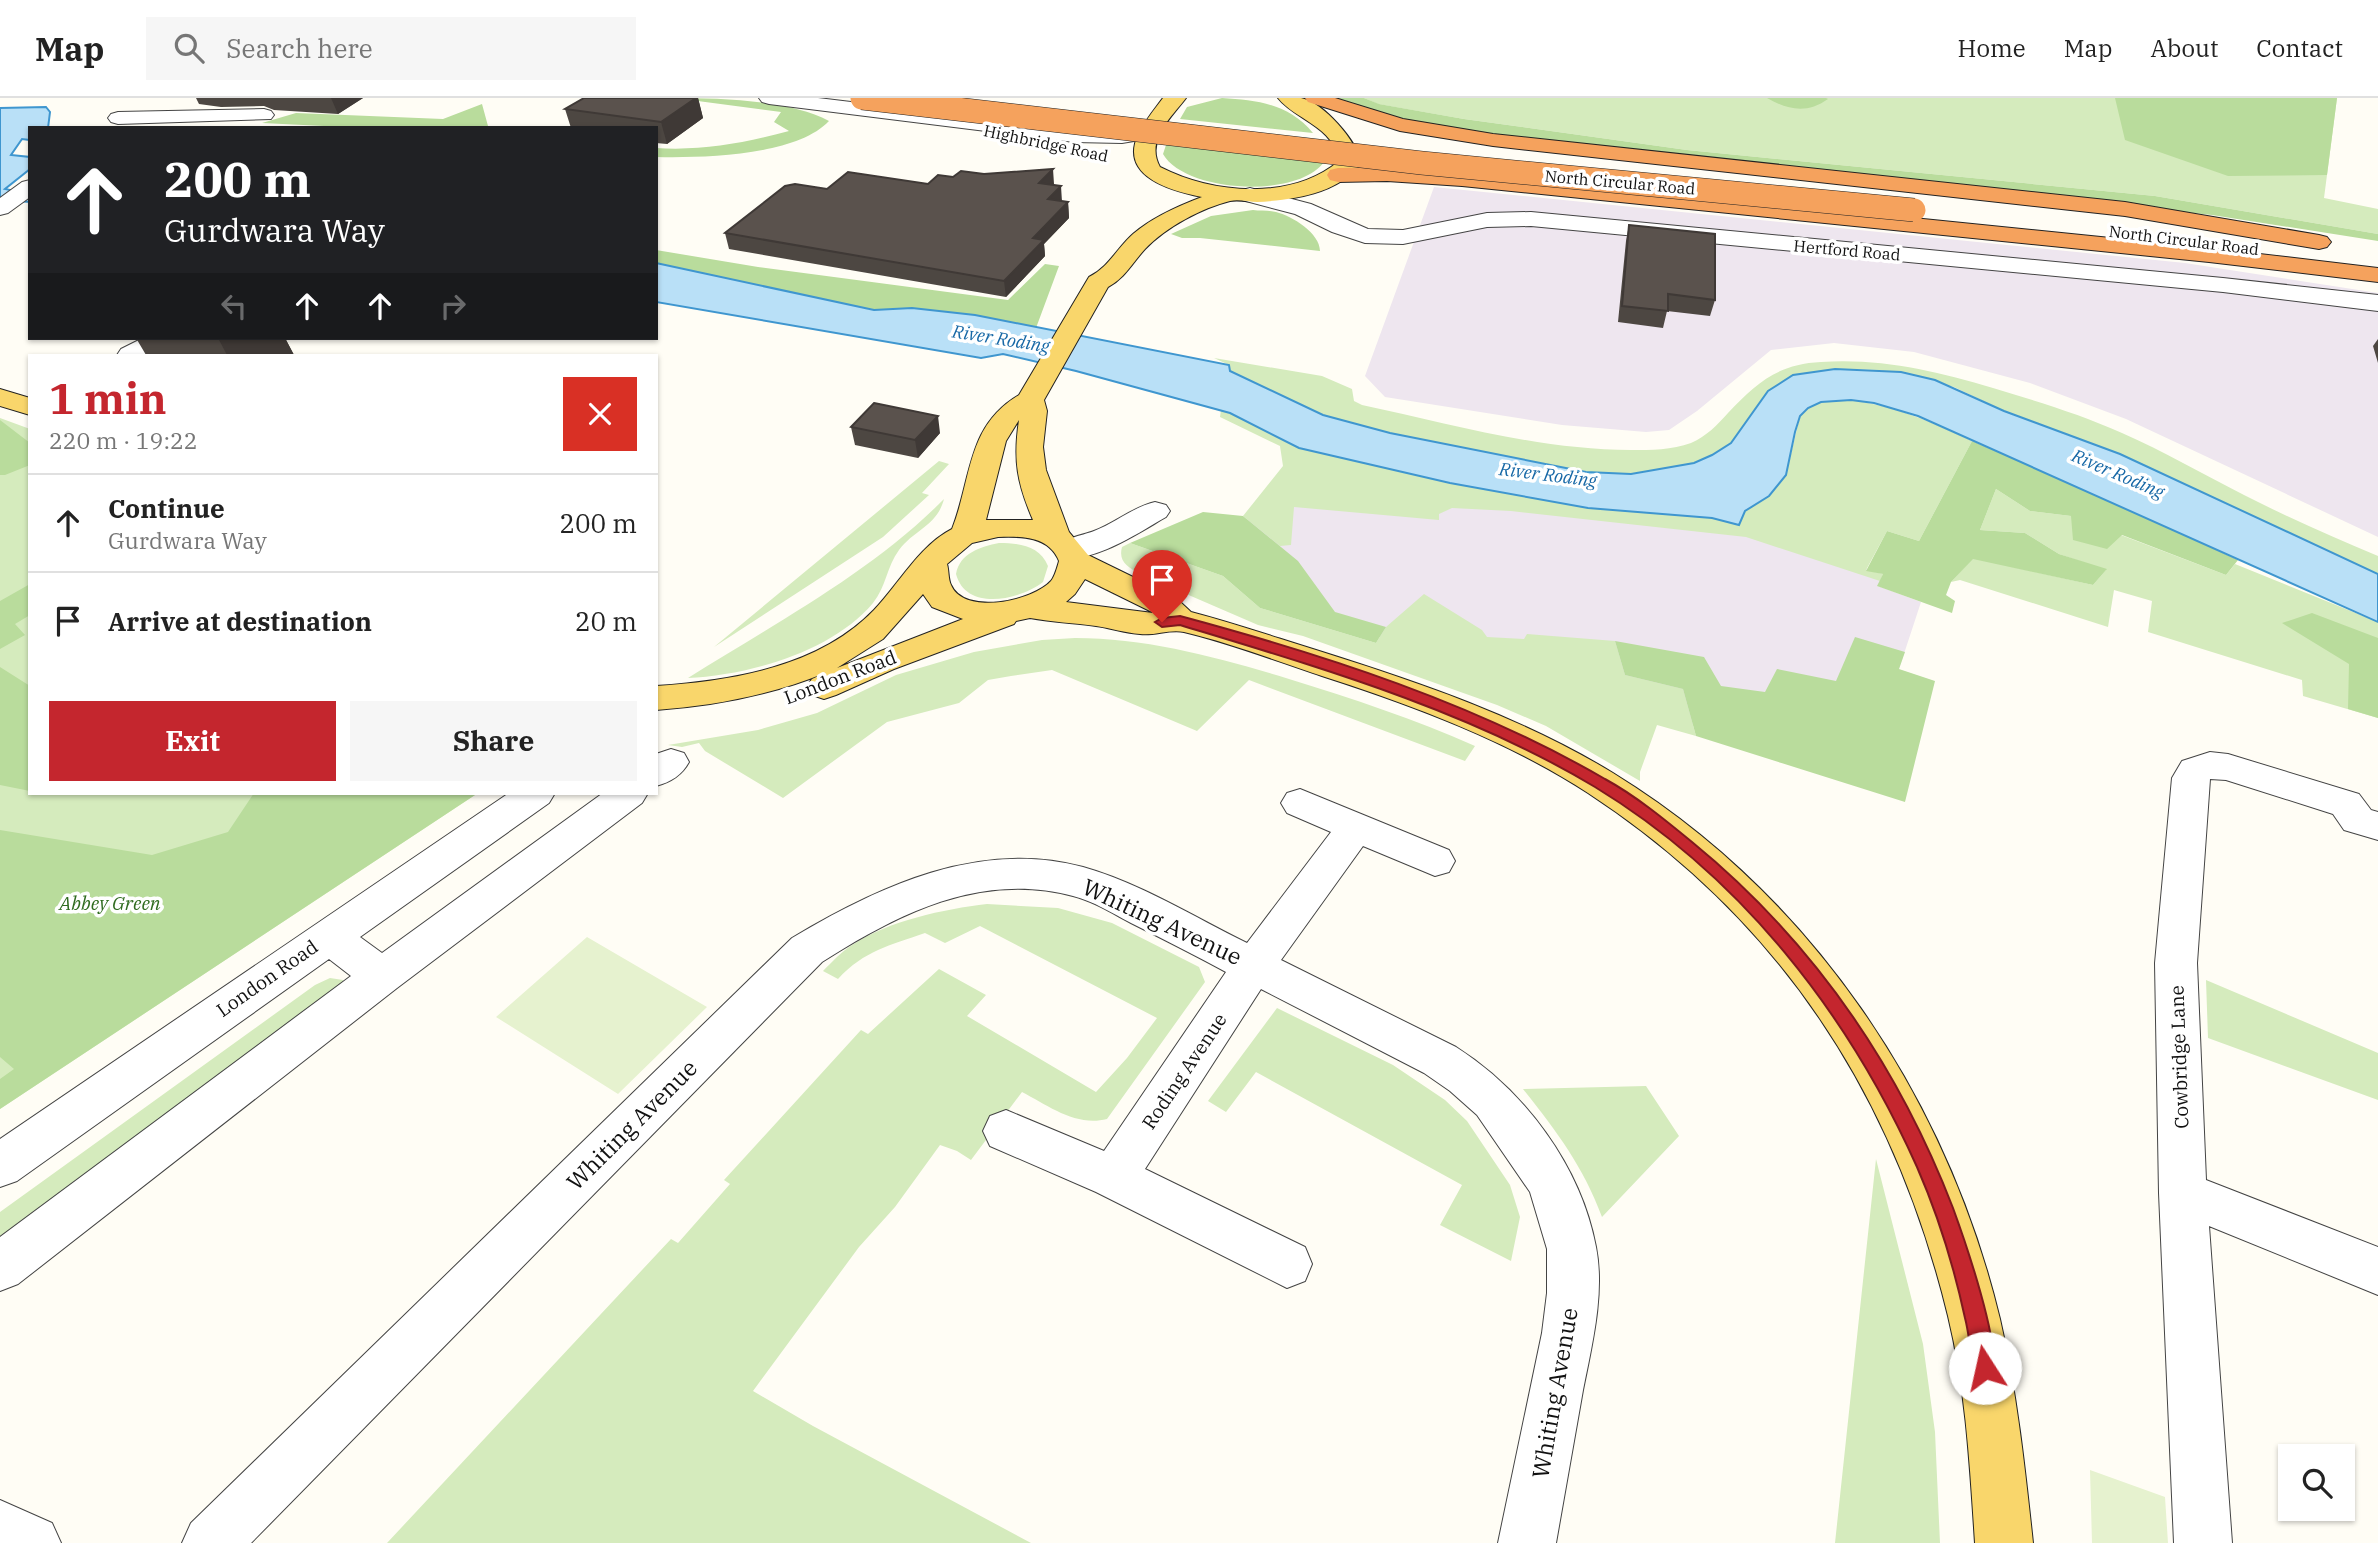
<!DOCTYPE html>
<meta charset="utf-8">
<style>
:root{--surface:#fff;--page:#f6f6f6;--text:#222;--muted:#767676;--line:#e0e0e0;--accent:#c4262e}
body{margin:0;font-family:"IBM Plex Serif",serif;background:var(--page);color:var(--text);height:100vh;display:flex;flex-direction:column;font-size:26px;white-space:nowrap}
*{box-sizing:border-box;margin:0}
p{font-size:23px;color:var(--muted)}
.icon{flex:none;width:38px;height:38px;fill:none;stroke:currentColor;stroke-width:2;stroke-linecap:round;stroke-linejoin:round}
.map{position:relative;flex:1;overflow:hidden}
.sheet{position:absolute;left:28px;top:256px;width:630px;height:441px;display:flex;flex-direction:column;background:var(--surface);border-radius:0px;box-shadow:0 2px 5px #0004}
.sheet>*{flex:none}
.guide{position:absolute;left:28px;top:28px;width:630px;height:214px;border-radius:0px;box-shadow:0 2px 5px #0004;background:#202124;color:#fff;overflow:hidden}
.controls{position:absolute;left:2278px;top:1346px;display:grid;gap:14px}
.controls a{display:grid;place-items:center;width:77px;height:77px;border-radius:0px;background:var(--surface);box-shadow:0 2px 5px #0004;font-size:35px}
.pin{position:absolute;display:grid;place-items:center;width:60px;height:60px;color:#fff;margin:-72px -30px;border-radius:50% 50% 50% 0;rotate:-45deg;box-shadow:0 0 7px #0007}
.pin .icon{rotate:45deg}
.me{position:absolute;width:77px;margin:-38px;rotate:350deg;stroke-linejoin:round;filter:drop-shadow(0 0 5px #0008)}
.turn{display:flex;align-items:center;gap:24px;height:147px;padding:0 21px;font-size:32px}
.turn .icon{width:91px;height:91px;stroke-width:2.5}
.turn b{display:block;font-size:49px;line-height:60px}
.lanes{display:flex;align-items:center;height:66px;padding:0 21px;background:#0003;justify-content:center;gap:35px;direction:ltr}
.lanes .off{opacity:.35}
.round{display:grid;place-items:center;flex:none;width:74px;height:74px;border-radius:0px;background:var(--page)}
.summary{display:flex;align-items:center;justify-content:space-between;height:119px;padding:0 21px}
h1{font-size:42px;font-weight:800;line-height:52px;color:var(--accent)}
.cta{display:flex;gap:14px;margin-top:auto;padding:14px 21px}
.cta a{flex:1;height:80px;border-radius:0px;background:var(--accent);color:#fff;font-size:28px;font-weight:800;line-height:80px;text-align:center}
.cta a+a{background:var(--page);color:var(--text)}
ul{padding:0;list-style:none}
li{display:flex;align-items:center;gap:21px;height:98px;padding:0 21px;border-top:2px solid var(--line)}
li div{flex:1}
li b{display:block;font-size:26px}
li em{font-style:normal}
header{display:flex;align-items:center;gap:42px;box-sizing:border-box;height:98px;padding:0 35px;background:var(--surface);border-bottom:2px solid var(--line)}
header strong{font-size:33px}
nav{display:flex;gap:38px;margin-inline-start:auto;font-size:24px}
.search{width:490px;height:63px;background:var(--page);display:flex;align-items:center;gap:18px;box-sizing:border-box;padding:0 24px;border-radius:0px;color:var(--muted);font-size:26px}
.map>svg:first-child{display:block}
.industrial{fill:#eee6ef}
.green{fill:#d5ebbd}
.forest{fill:#b9dc9c}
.pitch{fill:#e6f2cf}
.water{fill:#b9e0f7;stroke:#3f96cf;stroke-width:2}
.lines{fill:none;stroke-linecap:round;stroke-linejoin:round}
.minor-casing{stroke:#444;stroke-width:2}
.major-casing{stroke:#222;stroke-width:2}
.highway-casing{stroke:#222;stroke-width:2}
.minor{fill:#fff;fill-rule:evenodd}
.major{fill:#f9d66b;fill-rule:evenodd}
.highway{fill:#f5a25d;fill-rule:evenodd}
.highway-bridge-casing{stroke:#222;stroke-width:24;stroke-linecap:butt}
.highway-bridge{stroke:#f5a25d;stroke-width:23}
.wall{fill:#4d4742}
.shaded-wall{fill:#3f3936}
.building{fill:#5a524d;stroke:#3f3936;stroke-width:2}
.route{fill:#c4262e;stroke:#7f191e;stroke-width:2}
.labels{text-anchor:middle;stroke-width:7;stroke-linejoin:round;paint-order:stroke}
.far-street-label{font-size:16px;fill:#111;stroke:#fff}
.far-water-label{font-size:18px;font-style:italic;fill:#1768a6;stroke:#fff}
.street-label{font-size:19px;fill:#111;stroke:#fff}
.park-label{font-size:19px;font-style:italic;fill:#2f6b1f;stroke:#fff}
.near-street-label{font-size:23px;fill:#111;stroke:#fff}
</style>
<header>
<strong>Map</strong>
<div class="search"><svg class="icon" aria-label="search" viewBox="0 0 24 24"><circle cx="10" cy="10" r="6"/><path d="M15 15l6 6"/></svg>Search here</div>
<nav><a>Home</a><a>Map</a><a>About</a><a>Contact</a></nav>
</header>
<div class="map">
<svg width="2378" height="1445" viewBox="0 0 2378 1445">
<rect width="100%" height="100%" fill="#fffdf5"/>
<!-- industrial -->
<path class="industrial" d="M1434,89L2185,165L2378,195V439L2126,321L2030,285L1914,254L1834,245L1771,252L1697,313L1669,332L1646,334L1562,327L1385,299L1365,278Z
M1299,350L1712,420L1883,476L1878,488L1921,504L1899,571L1879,678L1311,520L1238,435Z"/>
<!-- green -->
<path class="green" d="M1364,0H2337L2324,100L2378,111V136L2155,98L1687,52L1464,21L1378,6Z
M1214,260L1322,278L1352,291L1354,303L1362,307C1451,326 1540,352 1631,352C1651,352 1672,352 1691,345C1707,338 1717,327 1728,315C1756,285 1778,266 1821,264C1881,260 1936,273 1993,290C2036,303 2080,316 2122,335C2163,353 2203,376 2244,397C2287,419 2333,439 2378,458V476L2120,356L2004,313L1954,289L1879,272L1835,271L1793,277L1768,293L1731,345L1712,357L1694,365L1631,376L1586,374L1390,335L1323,317L1230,273L1229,267Z
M1851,302C1895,308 1932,324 1972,343L1919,443L1887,433L1866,472L1883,476L1880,483L1746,439L1511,413L1452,410L1439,416V422L1294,409L1291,447L1280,448L1243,418L1283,368L1280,348L1220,319L1221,312L1230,315L1299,350L1450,385L1588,410L1712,420L1739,427L1745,413L1769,398L1786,377L1800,318L1809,310L1821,304Z
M0,320L30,331V695H478L0,1011Z
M939,363L949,366L922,395L929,397L883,439L714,549Z
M1996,391L2030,413L2071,418L2226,477L2235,466L2378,524V620L2303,598L2302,582L2148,534L2152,503L2114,492L2108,529L1960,482L1951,484L1973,460L2093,487L2106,472L2059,456L2025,435L1980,432Z
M944,401C937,428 915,431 899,452C887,468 886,489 873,505C832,554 749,577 688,580C775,525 871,475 944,401Z
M999,445C1019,445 1040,448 1048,468L1043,484C1020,502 966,514 956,476C960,455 980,449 999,445Z
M1130,445L1223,478L1260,510L1376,545L1386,529L1424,496L1482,532L1487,539L1524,541L1527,536L1615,543L1625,577L1683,591L1696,638L1657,627L1640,674V683L1546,628L1497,607L1303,538L1258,527L1140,476C1128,469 1118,464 1122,449Z
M1075,540C1148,540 1220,560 1289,581C1353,601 1415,621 1475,648L1465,663L1249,582L1197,633L1052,572L1011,578L988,582L959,605L887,624L783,700L705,653L699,645L682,649L668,647L758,632L817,615L896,577L974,554L1042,542Z
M987,806L1058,810L1112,825L1199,869L1205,884L1107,1021C1076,1029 1049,1008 1022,994L971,1062L957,1053L940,1047L895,1109L859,1149L753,1293L813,1328L1031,1445H387L671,1141L678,1145L730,1086L724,1082L861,932L868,936L939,871L986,897L967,918L1096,994L1127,960L1157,920L980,828L945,845L925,835C889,848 865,852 838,881L823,873C832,864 841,854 852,847C888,823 944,811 987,806Z
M330,880L343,882L344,892L0,1156V1114L315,887Z
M2206,882L2378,955V1002L2208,940Z
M1277,910L1393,967L1445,1002L1467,1023L1510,1087L1520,1119L1511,1163L1440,1127L1462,1087L1256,974L1226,1014L1208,1003Z
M1646,988L1679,1038L1602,1119C1583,1068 1557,1034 1523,991Z
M1876,1061L1923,1246L1935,1334L1940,1445H1835Z"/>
<!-- forest -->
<path class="forest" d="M675,0C719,0 790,2 829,23C796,58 703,60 656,59V50C702,53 745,45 789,33L774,24L781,14Z
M1222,0C1257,2 1289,6 1313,35L1180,21L1187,9Z
M1335,0H1364L1379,6L1464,21L1687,52L2155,98L2378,136V143L2212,117L1561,47L1409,23Z
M1767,0H1826L1828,1C1807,16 1788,12 1767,0Z
M2115,0H2337L2327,77L2228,78L2125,42Z
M482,6L488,28L495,30H365L262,25L296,15L443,21Z
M1167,44L1326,61C1302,102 1185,95 1163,56Z
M1253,112C1260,113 1269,112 1276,114C1292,118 1320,135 1320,153L1200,140H1182L1171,136L1211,118Z
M656,152L758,169L1008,202L1045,166L1059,168L1036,230L975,217L912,210L875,212L656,165Z
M0,322L30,345V367L5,377H0Z
M1972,343L2091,394L2238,462L2226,477L2122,437L2107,451L2073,442L2071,418L2030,413L1996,391L1980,432L2025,435L2059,456L2107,471L2093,487L1973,461L1951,484L1946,497L1955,503L1952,515L1877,488L1883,476L1866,473L1887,433L1919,443Z
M1203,414L1243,418L1298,463L1335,514L1386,529L1376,545L1260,510L1223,478L1130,445Z
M30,486V517L15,526L25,537L0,551V503Z
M2312,515L2378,540V620L2348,611L2349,566L2282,525Z
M1855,539L1905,554L1899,571L1935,583L1905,704L1696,638L1683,591L1625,577L1615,543L1704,559L1721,588L1765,594L1777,571L1836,583Z
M0,569L30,588V693L0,687Z
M254,695H478L0,1011V981L14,971L0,959V732L152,757L228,734Z"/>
<!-- pitch -->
<path class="pitch" d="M587,839L707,909L618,996L496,919Z
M2090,1372L2165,1399L2168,1445H2092Z"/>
<!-- water -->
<path class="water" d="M46,9L50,14L48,30H30V42L22,41L11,57L30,59V71L5,91L30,96V104L0,102V10Z
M656,165L874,212L912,210L975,217L1229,267L1230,273L1323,317L1390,335L1586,374L1631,376L1694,365L1712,357L1731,345L1768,293L1793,277L1835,271L1901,274L1935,282L2004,313L2120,356L2378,476V524L1918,318L1874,305L1851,302L1821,304L1808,310L1800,318L1795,334L1786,377L1769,398L1745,413L1739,427L1712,420L1588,410L1450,385L1299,350L1230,315L1076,273L1003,256L981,260L656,204Z"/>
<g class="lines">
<defs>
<path id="minor" d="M759,0H818L1074,31L1145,30L1152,32L1155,36L1152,40L1122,45L1074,44L769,6L762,4Z
M264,11L271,13L274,17L271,21L118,26L111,24L108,20L111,16L118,14Z
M30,82V99L8,115L0,117V100L22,84Z
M1250,90L1311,106L1368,131L1403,132L1487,115L1531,114L2223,180L2378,197V213L2223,194L1531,128L1487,129L1403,146L1365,145L1332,134L1295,116L1242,102L1239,97L1242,92Z
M143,240H176C163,259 137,258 117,257L121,251Z
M1155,404L1166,407L1170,413L1166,419C1138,435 1091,467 1059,459L1054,452C1062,440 1081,438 1094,433C1115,425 1133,409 1155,404Z
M671,651L684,655L689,664C682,677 671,684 656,688V656Z
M2210,654L2228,656L2359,696L2371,712L2378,714V742L2344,732L2333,716L2226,682L2210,681L2197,865L2206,1082L2378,1149V1197L2209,1128L2232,1445H2174L2159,1095L2155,865L2172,680L2182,663Z
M1300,691L1449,752L1455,763L1449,774L1435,778L1363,748L1281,862L1456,949C1524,992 1581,1068 1596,1149C1605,1195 1592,1247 1583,1292C1574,1343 1565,1394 1556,1445H1498L1542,1235L1547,1195V1151L1530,1094L1477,1017L1450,993L1424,975L1261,891L1145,1071L1305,1149L1312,1166L1305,1183L1287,1190L1096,1094L990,1048L983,1033L990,1018L1006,1012L1104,1053L1226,874C1195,857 1163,841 1131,825C1112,815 1093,803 1073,798C981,773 897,816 822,864L251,1445H182L191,1425L792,840C879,788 980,741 1083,769C1140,785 1194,819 1247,845L1331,734L1287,715L1281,705L1287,695Z
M509,695H555L549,705L360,839L382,855L603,695H648L642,705L397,890L18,1186L0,1193V1139L351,878L329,861L17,1083L0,1089V1041Z
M0,1402L52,1425L61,1445H0Z"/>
<path id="major" d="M1163,0H1186C1171,20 1145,42 1160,69C1213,96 1291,103 1339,63C1334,28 1295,22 1278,0C1285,0 1294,0 1301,0C1323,4 1357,43 1361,65C1339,96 1292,102 1257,104C1249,104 1239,101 1230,103C1202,110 1166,129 1145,151C1133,164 1125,180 1108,189L1044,302L1047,313L1043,349L1046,372L1069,434L1088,457L1176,500L1191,514C1233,525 1274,539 1316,552C1418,584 1521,619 1613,675C1810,796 1946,997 2000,1221C2017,1295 2025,1370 2033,1445H1975C1970,1369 1966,1292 1948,1218C1894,996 1780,821 1588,695C1508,643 1415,608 1325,579C1279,564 1231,545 1184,534C1169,531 1155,538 1140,536C1125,535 1111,530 1096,528C1074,525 1052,524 1030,520L1016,523L1014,526L894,571L836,597L824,601L812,597L806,589L812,581L825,575C771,597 714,608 656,612V588C732,583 819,569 874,512C899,486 919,448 952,431C972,381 966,328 1019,297L1089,179C1109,169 1117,150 1133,136C1153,119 1178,108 1202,99C1172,93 1119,79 1138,37C1144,24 1154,12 1163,0ZM1019,322C1013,362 1017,385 1033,422H986L1006,343ZM998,439C1021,438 1049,438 1059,463C1057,470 1055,478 1051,483C1033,503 964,518 951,487C948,481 949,472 947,466L972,445ZM1085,481L1152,514L1153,515L1066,504L1075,496ZM923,496L932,509L963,521L837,570L883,541Z
M0,291L30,300V317L0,308Z"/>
<path id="highway" d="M1305,0H1335L1403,21L1493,36L2125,104L2319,137L2327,139L2331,144L2327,149L2319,151L2125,118L1493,48L1400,33L1308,4Z
M1387,69L1462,74L2209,150L2378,170V184L2209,164L1462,88L1387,83L1338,84L1330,82L1327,77L1330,72L1338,70Z"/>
</defs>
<!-- minor casing -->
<use href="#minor" class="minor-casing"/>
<!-- major casing -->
<use href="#major" class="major-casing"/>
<!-- highway casing -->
<use href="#highway" class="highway-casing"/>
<!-- minor -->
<use href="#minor" class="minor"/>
<!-- major -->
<use href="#major" class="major"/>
<!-- highway -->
<use href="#highway" class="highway"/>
<defs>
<path id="highway-bridge" d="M862,0L1422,65L1914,112"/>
</defs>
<!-- highway-bridge casing -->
<use href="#highway-bridge" class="highway-bridge-casing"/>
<!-- highway-bridge -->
<use href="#highway-bridge" class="highway-bridge"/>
</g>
<!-- wall -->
<path class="wall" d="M196,0H363L338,16L274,12L264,8L221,9L199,6Z
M584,0H698L703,20L667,46L656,45V30H571L565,11Z
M928,86H1054L1062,103L1068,104L1069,120L1044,146L1045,158L1006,199L729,151L725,135L827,91Z
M1629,127L1715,202L1710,218L1667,213L1663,230L1618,224L1626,143Z
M136,240H285L294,257H146Z
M2378,241V265L2373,248Z
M851,329L940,335L918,360L855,347Z"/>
<!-- shaded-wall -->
<path class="shaded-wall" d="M331,0H363L338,16Z
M696,0H698L703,20L667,46L661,24Z
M1053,71L1054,86L1040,100L1039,85Z
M1061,88L1062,104L1048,101Z
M1068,104L1069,120L1044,146L1045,158L1006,199L1004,183L1033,140Z
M218,240H285L294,257H227Z
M938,318L940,335L918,360L915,342Z"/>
<!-- building -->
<path class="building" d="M584,0H696L661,24L565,11Z
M1053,71L1039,85L1061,88L1048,101L1068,104L1033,140L1044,142L1004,183L725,135L785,88L795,86L827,91L848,74L928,86L938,77L953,79L961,73L984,76Z
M1629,127L1715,136V202L1668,196V213L1622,208Z
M874,305L938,318L915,342L851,329Z"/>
<!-- route -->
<path class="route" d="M1180,518C1325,557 1474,605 1605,681C1636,698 1664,721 1692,744C1813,843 1897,965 1953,1110C1964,1140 2003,1252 1992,1278L1985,1281L1977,1278C1970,1260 1970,1239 1965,1220C1954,1169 1938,1117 1917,1069C1848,915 1741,778 1595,689C1467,612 1321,570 1180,527L1162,529L1155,524L1162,520Z"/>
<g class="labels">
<!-- far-street labels -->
<g class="far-street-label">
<text transform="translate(1046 45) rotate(12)" y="6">Highbridge Road</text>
<text transform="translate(1620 84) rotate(5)" y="6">North Circular Road</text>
<text transform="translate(2184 142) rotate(7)" y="6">North Circular Road</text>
<text transform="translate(1847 152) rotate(5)" y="6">Hertford Road</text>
</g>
<!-- far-water labels -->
<g class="far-water-label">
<text transform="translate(1001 241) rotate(9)" y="6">River Roding</text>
<text transform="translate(2118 376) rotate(23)" y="6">River Roding</text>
<text transform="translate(1548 377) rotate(7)" y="6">River Roding</text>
</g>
<!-- street labels -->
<g class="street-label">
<text transform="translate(840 579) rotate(-21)" y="7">London Road</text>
<text transform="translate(267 880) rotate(-35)" y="7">London Road</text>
<text transform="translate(2179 959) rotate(-92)" y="7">Cowbridge Lane</text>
<text transform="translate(1184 973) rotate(-56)" y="7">Roding Avenue</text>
</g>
<!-- park labels -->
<g class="park-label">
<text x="110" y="812">Abbey Green</text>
</g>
<!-- near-street labels -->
<g class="near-street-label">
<text transform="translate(1162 824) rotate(25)" y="8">Whiting Avenue</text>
<text transform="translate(632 1027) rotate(-45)" y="8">Whiting Avenue</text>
<text transform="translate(1555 1295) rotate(-80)" y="8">Whiting Avenue</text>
</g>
</g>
</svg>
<div class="controls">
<a><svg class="icon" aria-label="search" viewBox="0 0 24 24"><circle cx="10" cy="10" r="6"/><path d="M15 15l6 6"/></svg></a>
</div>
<div class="pin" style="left:1162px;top:524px;background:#d93025"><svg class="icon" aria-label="arrive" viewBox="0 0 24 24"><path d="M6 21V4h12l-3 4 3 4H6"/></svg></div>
<svg class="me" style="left:1985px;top:1270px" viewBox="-20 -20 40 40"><circle r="19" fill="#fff"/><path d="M0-13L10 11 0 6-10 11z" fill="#c4262e"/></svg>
<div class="guide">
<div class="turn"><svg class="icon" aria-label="ahead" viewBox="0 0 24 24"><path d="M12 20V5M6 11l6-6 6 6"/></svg><div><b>200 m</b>Gurdwara Way</div></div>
<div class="lanes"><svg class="icon off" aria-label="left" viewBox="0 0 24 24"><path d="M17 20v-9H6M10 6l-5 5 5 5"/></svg><svg class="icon" aria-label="ahead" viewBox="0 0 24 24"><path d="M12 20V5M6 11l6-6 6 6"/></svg><svg class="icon" aria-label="ahead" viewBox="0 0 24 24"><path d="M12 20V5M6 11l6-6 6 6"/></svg><svg class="icon off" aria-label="right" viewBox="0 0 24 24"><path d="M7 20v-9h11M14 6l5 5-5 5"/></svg></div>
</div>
<section class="sheet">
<div class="summary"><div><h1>1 min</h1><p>220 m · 19:22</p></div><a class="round" style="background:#d93025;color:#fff"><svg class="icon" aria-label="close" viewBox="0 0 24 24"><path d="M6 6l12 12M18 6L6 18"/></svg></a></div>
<ul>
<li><svg class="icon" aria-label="ahead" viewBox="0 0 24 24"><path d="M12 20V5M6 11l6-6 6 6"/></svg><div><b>Continue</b><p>Gurdwara Way</p></div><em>200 m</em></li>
<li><svg class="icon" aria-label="arrive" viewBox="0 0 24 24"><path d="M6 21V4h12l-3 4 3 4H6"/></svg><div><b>Arrive at destination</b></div><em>20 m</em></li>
</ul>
<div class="cta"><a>Exit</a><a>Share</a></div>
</section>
</div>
